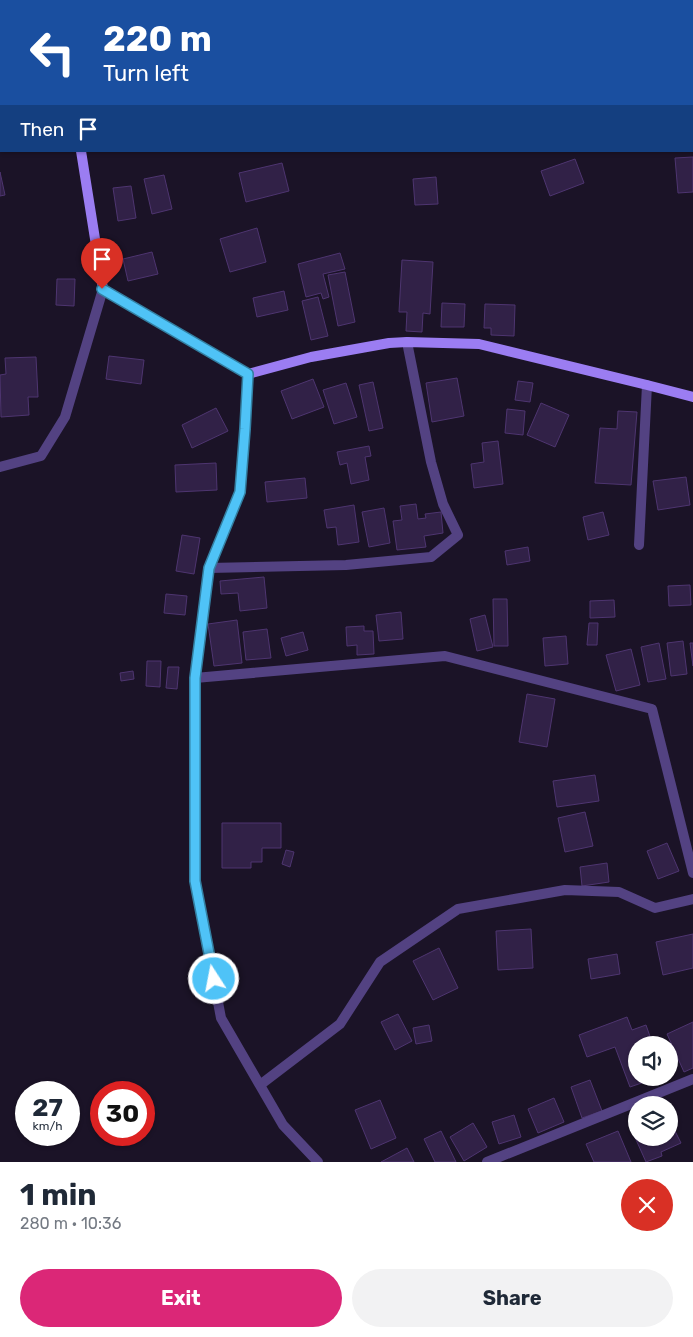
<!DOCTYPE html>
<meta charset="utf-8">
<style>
:root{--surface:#fff;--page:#f2f2f3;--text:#1f2937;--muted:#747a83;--accent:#db2777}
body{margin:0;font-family:Rubik,sans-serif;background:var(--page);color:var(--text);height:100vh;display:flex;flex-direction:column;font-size:19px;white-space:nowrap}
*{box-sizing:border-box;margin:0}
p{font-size:16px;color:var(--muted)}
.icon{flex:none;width:28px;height:28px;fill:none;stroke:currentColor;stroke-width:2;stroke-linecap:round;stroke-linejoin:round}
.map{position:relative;height:1162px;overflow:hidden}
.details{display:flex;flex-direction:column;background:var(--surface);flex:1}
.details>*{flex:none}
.top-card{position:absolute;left:0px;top:0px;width:694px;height:152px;box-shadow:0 1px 4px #0004;background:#1a4fa0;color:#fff;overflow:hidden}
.tools{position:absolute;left:628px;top:1036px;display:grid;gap:10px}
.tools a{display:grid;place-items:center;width:50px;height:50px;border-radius:50%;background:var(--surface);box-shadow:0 1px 4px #0004;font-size:25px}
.speed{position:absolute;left:15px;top:1081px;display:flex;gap:10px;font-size:25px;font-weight:700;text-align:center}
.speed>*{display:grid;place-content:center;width:65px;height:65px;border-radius:50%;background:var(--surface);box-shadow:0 1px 4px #0004;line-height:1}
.speed small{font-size:12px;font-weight:400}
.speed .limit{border:8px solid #d22;background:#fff;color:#111}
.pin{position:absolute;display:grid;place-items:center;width:42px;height:42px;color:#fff;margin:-51px -21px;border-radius:50% 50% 50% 0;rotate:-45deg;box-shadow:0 0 5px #0007}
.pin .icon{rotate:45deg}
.me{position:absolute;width:55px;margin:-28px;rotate:349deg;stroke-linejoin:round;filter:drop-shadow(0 0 4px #0008)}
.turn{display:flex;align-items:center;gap:18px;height:105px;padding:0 20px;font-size:22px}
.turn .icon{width:65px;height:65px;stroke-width:2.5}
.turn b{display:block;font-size:35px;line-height:42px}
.then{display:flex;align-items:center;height:48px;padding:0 20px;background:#0003;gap:10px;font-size:19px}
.round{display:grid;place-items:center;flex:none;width:52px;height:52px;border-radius:26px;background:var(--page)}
.head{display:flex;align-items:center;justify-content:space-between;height:85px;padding:0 20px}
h1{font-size:30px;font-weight:700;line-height:38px}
.primary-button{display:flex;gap:10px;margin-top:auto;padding:10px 20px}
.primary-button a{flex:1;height:58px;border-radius:30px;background:var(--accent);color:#fff;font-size:20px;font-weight:700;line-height:58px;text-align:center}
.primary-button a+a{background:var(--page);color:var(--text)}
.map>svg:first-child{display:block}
.building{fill:#312147;stroke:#4e3570}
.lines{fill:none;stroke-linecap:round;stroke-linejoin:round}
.street{stroke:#534282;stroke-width:10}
.secondary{stroke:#9b7df2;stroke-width:10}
.route-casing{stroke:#337fa1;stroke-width:12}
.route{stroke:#4fc3f7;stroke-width:9}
</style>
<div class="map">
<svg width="693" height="1162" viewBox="0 0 693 1162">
<rect width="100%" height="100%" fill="#1b1327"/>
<!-- building -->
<path class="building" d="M70,0H137V1H70Z
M476,0H504V1H476Z
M604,0H621V1H598Z
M642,0H674L675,1H638Z
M693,157V192L678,193L675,158Z
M575,159L584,183L550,196L541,171Z
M282,163L289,191L246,202L239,173Z
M0,172L5,195L0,196Z
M164,175L172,209L152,214L144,179Z
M436,177L438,204L415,205L413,179Z
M131,186L136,218L118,221L113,188Z
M257,228L266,262L230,272L220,239Z
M152,252L158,274L128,281L123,259Z
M340,253L345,269L323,274L329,297L323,299L321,293L306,297L298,264Z
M402,260L433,262L430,314L423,313L422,332L406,331L407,312H399Z
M345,272L355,322L338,326L328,275Z
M57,279H75L74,306L56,305Z
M284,291L288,310L257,317L253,298Z
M318,297L328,336L311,340L302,301Z
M442,303L465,304L464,327H441Z
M485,304L515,305L514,336L491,335V328H484Z
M109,356L144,360L141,384L106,379Z
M36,357L38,397H28L29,415L1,417L0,375L6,374L5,358Z
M457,378L464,416L432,422L426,383Z
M313,379L324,407L292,419L281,391Z
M518,381L533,383L530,402L515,400Z
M373,382L383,428L369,431L359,385Z
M346,383L357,417L334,424L323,390Z
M541,403L569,415L555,447L527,435Z
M216,408L228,431L192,448L182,425Z
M507,409L525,411L523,435L505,433Z
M618,411L637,412L631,485L595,483L600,428L617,429Z
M498,441L503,484L474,488L471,464L484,462L482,443Z
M369,446L371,456L365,457L369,480L351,484L347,463L340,465L337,452Z
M216,463L217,490L176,492L175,465Z
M686,477L690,505L658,510L653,481Z
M305,478L307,498L267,502L265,482Z
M416,504L418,519L426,518L425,514L441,512L443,533L424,536L426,547L397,550L393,521L402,520L400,506Z
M354,505L359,542L338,545L336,527L327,528L324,510Z
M384,508L390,543L369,547L362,512Z
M603,512L609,535L588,540L583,517Z
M182,535L200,538L194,574L176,571Z
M528,547L530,561L507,565L505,551Z
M264,577L267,608L240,611L238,593L221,594L220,581Z
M690,585L691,605L669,606L668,586Z
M166,594L187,596L185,615L164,613Z
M493,599H507L508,646H494Z
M614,600L615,617L590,618V601Z
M401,612L403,639L379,641L376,615Z
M485,615L493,647L477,651L470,619Z
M237,620L242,663L214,666L208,624Z
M589,623H598L597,645H587Z
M364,626V631H373L374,654L357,655V645L347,646L346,627Z
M267,629L271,658L246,660L243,632Z
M303,632L308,650L286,656L281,638Z
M566,636L568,664L545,666L543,638Z
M683,641L687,674L671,676L667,643Z
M659,643L666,679L648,682L641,647Z
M690,643H693V666Z
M631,649L640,685L616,691L606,655Z
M147,661H161L160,687L146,686Z
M168,667H179L177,689L166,688Z
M133,671L134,679L121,681L120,673Z
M527,694L555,699L547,747L519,742Z
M595,775L599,801L557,807L553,781Z
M585,812L593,846L565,852L558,818Z
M222,823H281V848H262V862H251V868H222Z
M667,843L679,871L658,879L647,851Z
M286,850L294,852L290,867L282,864Z
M607,863L609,882L582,886L580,867Z
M531,929L533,968L498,970L496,931Z
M693,934V968L663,975L656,942Z
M439,948L458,988L433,1000L413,961Z
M617,954L620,974L591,979L588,959Z
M398,1014L412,1041L395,1050L381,1022Z
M627,1017L632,1030L646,1025L653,1045H636V1078H656L630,1087L615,1047L587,1057L579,1035Z
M693,1022V1068L684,1072L667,1034Z
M429,1025L432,1041L416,1044L413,1028Z
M590,1080L602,1111L582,1118L571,1087Z
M554,1098L564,1122L538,1133L528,1109Z
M380,1100L396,1138L371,1149L355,1110Z
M514,1115L521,1137L499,1144L492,1122Z
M669,1119L681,1143L661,1152L662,1156L646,1162L629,1124L636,1121V1138H669Z
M473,1123L487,1147L464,1161L450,1137Z
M441,1131L456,1162H435L424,1139Z
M618,1131L631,1162H594L586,1144Z
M407,1148L414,1162H381Z"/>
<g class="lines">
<!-- street -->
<path class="street" d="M439,0L440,1
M248,374L245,429L240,492L209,568L195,678V881L221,1018L283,1125L318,1162
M0,467L41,456L65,417L103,289
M639,545L647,385
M209,568L346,565L431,557L458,535L443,504L431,462L407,342
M195,678L445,656L652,709L693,873
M260,1085L340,1024L380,962L458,909L565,890L619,892L655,908L693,899
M487,1162L693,1079"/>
<!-- secondary -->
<path class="secondary" d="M58,0V1
M81,151L103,289L248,374L311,357L389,343L407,342L479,344L647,385L693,397"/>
</g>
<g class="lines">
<defs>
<path id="route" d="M102,289L248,374L245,429L240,492L209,568L195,678V881L214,979"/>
</defs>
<!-- route casing -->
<use href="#route" class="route-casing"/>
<!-- route -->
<use href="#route" class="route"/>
</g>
</svg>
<div class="tools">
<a><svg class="icon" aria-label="sound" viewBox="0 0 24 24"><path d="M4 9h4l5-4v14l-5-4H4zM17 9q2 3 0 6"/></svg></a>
<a><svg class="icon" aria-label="layers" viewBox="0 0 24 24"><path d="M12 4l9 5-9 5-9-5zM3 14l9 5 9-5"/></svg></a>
</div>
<div class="speed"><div>27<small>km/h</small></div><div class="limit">30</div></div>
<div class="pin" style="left:102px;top:289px;background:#d93025"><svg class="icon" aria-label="arrive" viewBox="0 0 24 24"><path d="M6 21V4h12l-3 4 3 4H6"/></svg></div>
<svg class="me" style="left:214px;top:979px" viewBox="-20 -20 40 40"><circle r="17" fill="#4fc3f7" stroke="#fff" stroke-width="3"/><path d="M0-11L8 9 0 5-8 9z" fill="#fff"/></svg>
<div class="top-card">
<div class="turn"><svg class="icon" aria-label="left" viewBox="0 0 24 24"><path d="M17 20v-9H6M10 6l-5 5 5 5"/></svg><div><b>220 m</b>Turn left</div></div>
<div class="then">Then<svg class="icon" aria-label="arrive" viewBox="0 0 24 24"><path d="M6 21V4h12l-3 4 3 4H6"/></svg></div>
</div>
</div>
<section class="details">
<div class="head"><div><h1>1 min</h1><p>280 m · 10:36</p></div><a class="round" style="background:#d93025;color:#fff"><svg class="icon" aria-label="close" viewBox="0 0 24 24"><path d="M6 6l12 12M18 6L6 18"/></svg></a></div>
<div class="primary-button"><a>Exit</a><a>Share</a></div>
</section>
